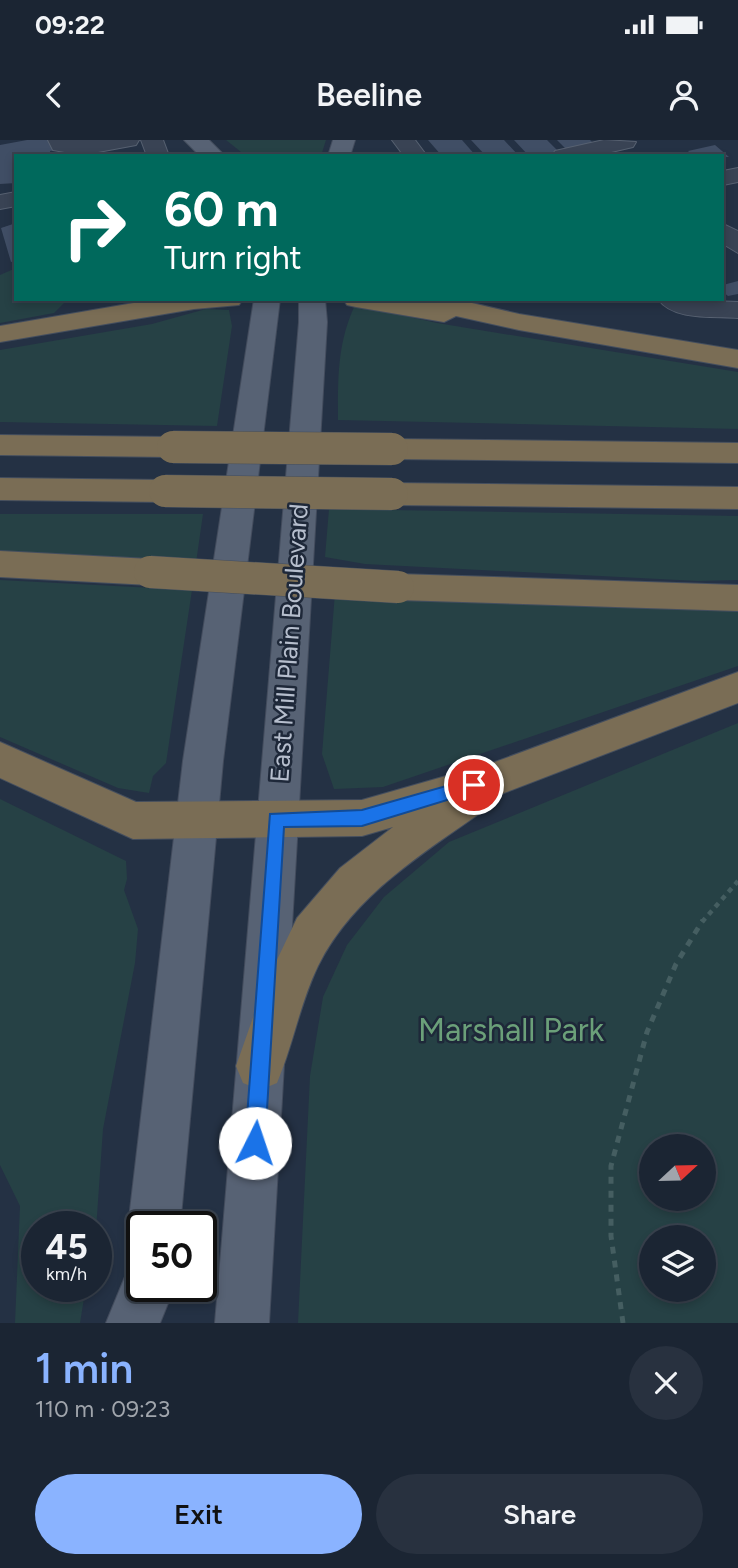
<!DOCTYPE html>
<meta charset="utf-8">
<style>
:root{--surface:#1b2533;--page:#28313f;--text:#f1f3f6;--muted:#a0a5ac;--line:#39424e;--accent:#8ab3ff}
body{margin:0;font-family:Figtree,sans-serif;background:var(--page);color:var(--text);height:100vh;display:flex;flex-direction:column;font-size:26px;white-space:nowrap}
*{box-sizing:border-box;margin:0}
p{font-size:23px;color:var(--muted)}
.icon{flex:none;width:38px;height:38px;fill:none;stroke:currentColor;stroke-width:2;stroke-linecap:round;stroke-linejoin:round}
.map{position:relative;height:1183px;overflow:hidden}
.side{display:flex;flex-direction:column;background:var(--surface);flex:1}
.side>*{flex:none}
.guide{position:absolute;left:14px;top:14px;width:710px;height:147px;border-radius:0px;box-shadow:0 4px 10px #0003,0 0 0 2px var(--line);background:#00695c;color:#fff;overflow:hidden}
.needle{width:46px;rotate:68deg}
.controls{position:absolute;left:639px;top:994px;display:grid;gap:14px}
.controls a{display:grid;place-items:center;width:77px;height:77px;border-radius:50%;background:var(--surface);box-shadow:0 4px 10px #0003,0 0 0 2px var(--line);font-size:35px}
.speed{position:absolute;left:21px;top:1071px;display:flex;gap:14px;font-size:35px;font-weight:700;text-align:center}
.speed>*{display:grid;place-content:center;width:91px;height:91px;border-radius:50%;background:var(--surface);box-shadow:0 4px 10px #0003,0 0 0 2px var(--line);line-height:1}
.speed small{font-size:18px;font-weight:400}
.speed .limit{border:4px solid #111;border-radius:10px;background:#fff;color:#111}
.pin{position:absolute;display:grid;place-items:center;width:60px;height:60px;color:#fff;margin:-30px;border:4px solid #fff;border-radius:50%;box-shadow:0 2px 7px #0007}
.me{position:absolute;width:77px;margin:-38px;rotate:4deg;stroke-linejoin:round;filter:drop-shadow(0 0 5px #0008)}
.turn{display:flex;align-items:center;gap:24px;height:147px;padding:0 35px;font-size:32px}
.turn .icon{width:91px;height:91px;stroke-width:2.5}
.turn b{display:block;font-size:49px;line-height:60px}
.round{display:grid;place-items:center;flex:none;width:74px;height:74px;border-radius:37px;background:var(--page)}
.head{display:flex;align-items:center;justify-content:space-between;height:119px;padding:0 35px}
h1{font-size:42px;font-weight:600;line-height:52px;color:var(--accent)}
.cta{display:flex;gap:14px;margin-top:auto;padding:14px 35px}
.cta a{flex:1;height:80px;border-radius:42px;background:var(--accent);color:#111;font-size:28px;font-weight:600;line-height:80px;text-align:center}
.cta a+a{background:var(--page);color:var(--text)}
.status{display:flex;justify-content:space-between;align-items:center;height:49px;padding:0 35px;background:var(--surface);direction:ltr}
.status svg{height:19px;fill:currentColor}
header{display:flex;justify-content:space-between;align-items:center;height:91px;padding:0 35px;background:var(--surface);font-size:32px;font-weight:600}
.map>svg:first-child{display:block}
.green{fill:#264145;fill-rule:evenodd}
.building{fill:#404e65}
.lines{fill:none;stroke-linecap:round;stroke-linejoin:round}
.minor-casing{stroke:#576171;stroke-width:2}
.major-casing{stroke:#434c5d;stroke-width:2}
.highway-casing{stroke:#444e5e;stroke-width:2}
.path-far1{stroke:#455e61;stroke-width:4.5;stroke-dasharray:5 5;stroke-linecap:butt}
.path{stroke:#455e61;stroke-width:5;stroke-dasharray:7 7;stroke-linecap:butt}
.minor{fill:#394354;fill-rule:evenodd}
.major{fill:#576274;fill-rule:evenodd}
.highway{fill:#7a6d55;fill-rule:evenodd}
.highway-bridge-casing{stroke:#444e5e;stroke-width:33;stroke-linecap:butt}
.highway-bridge{stroke:#7a6d55;stroke-width:32}
.route{fill:#1a73e8;stroke:#114b97;stroke-width:2}
.labels{text-anchor:middle;stroke-width:5;stroke-linejoin:round;paint-order:stroke}
.street-label{font-size:26px;fill:#b6becd;stroke:#1e2839}
.near-park-label{font-size:32px;fill:#6ba079;stroke:#1e2839}
</style>
<div class="status"><b>09:22</b><svg viewBox="0 0 49 12"><path d="M0 12V9h3v3zM5 12V6h3v6zM10 12V3h3v9zM15 12V0h3v12zM26 1h20v11H26zM47 4h2v5h-2z"/></svg></div>
<header><svg class="icon" aria-label="back" viewBox="0 0 24 24"><path d="M15 5l-7 7 7 7"/></svg>Beeline<svg class="icon" aria-label="person" viewBox="0 0 24 24"><circle cx="12" cy="8" r="4"/><path d="M4 21q1-7 8-7t8 7"/></svg></header>
<div class="map">
<svg width="738" height="1183" viewBox="0 0 738 1183">
<rect width="100%" height="100%" fill="#243144"/>
<!-- green -->
<path class="green" d="M226,0H326L321,16H246Z
M16,128V159H68L54,173L0,183V135Z
M355,165L437,183L738,232V289L338,280C338,239 337,204 355,165Z
M206,169L229,170L232,186L217,286L0,282V210L152,184Z
M329,369L738,376V440L698,441L365,424L325,417Z
M0,374H203L196,423L0,411Z
M0,440L192,450L166,623L153,636L149,653L118,648L0,597Z
M335,453L738,467V526L383,647L334,649L322,614Z
M738,583V1183H298L310,936L323,857L347,805L384,757L449,702ZM651,1006H704V1059H651ZM651,1097H704V1150H651Z
M0,659L126,721L127,739L124,750L138,789L135,823L103,989L96,1090V1087H37V1146H86L80,1183H15L20,1066L0,1025Z"/>
<!-- building -->
<path class="building" d="M27,0H56L60,10L50,11L51,16H16V43L0,44V5Z
M428,0H462L476,16H442Z
M471,0H504L519,16H486Z
M514,0H547L559,12L529,16Z
M557,0H590L595,5L567,10Z
M715,5L729,17L693,16L688,11Z
M16,83V121L11,122L1,88Z
M738,141V154L728,156L723,152V145Z"/>
<g class="lines">
<defs>
<path id="minor" d="M48,0H139L136,5L82,15L53,10Z
M141,0H163L169,16H147Z
M392,0H415L427,16H404Z
M604,0L636,2L633,7L594,16H552L555,11Z
M738,28V42L723,45V31Z
M16,52V66L0,69V55Z
M723,84L738,91V113L723,104Z
M658,159L738,162V178C714,176 673,181 658,159Z"/>
<path id="major" d="M184,0H209L225,16H200Z
M333,0H355L350,16H328Z
M254,159H280L223,621L180,1087H142V1108L136,1105L128,1087L183,621Z
M299,159H325L327,182L269,1183H215L299,182Z
M142,1122V1146H175L160,1183H106L129,1127Z"/>
<path id="highway" d="M157,159H243L239,165L194,169L0,202V186Z
M343,159H455L519,174L738,210V228L519,190L456,176L444,182L356,167L347,165Z
M0,295L173,297L184,300L188,307L184,314L173,317L0,315Z
M392,299L738,303V323L392,319L381,316L377,309L381,302Z
M0,338L165,340L176,343L181,351L176,359L165,362L0,360Z
M392,343L738,347V369L392,365L381,362L376,354L381,346Z
M0,411L150,419L162,423L167,432L162,441L150,445L0,437Z
M398,434L738,445V471L398,460L386,456L381,447L386,438Z
M738,532V563L491,658L486,669C424,713 353,755 318,826C300,863 293,905 277,943L260,950L243,943L236,926L263,849L297,778L340,728L393,687L362,696L133,699L0,638V602L136,662L362,660L495,622Z"/>
</defs>
<!-- minor casing -->
<use href="#minor" class="minor-casing"/>
<!-- major casing -->
<use href="#major" class="major-casing"/>
<!-- highway casing -->
<use href="#highway" class="highway-casing"/>
<!-- path-far1 -->
<path class="path-far1" d="M702,782L738,741"/>
<!-- path -->
<path class="path" d="M623,1183L611,1096V1026L647,892L676,824L703,780"/>
<!-- minor -->
<use href="#minor" class="minor"/>
<!-- major -->
<use href="#major" class="major"/>
<!-- highway -->
<use href="#highway" class="highway"/>
<defs>
<path id="highway-bridge" d="M173,307L392,309
M165,351L392,354
M150,432L398,447"/>
</defs>
<!-- highway-bridge casing -->
<use href="#highway-bridge" class="highway-bridge-casing"/>
<!-- highway-bridge -->
<use href="#highway-bridge" class="highway-bridge"/>
</g>
<!-- route -->
<path class="route" d="M474,638L482,645L480,650L362,686L284,687L265,1003L262,1010L255,1013L248,1010L245,1003L270,674L362,670Z"/>
<g class="labels">
<!-- street labels -->
<g class="street-label">
<text transform="translate(289 503) rotate(-86)" y="9">East Mill Plain Boulevard</text>
</g>
<!-- near-park labels -->
<g class="near-park-label">
<text x="511" y="901">Marshall Park</text>
</g>
</g>
</svg>
<div class="controls">
<a><svg class="needle" viewBox="-14 -14 28 28"><path d="M0-13l5 13h-10z" fill="#e53935"/><path d="M0 13l5-13h-10z" fill="#a0a5ac"/></svg></a>
<a><svg class="icon" aria-label="layers" viewBox="0 0 24 24"><path d="M12 4l9 5-9 5-9-5zM3 14l9 5 9-5"/></svg></a>
</div>
<div class="speed"><div>45<small>km/h</small></div><div class="limit">50</div></div>
<div class="pin" style="left:474px;top:645px;background:#d93025"><svg class="icon" aria-label="arrive" viewBox="0 0 24 24"><path d="M6 21V4h12l-3 4 3 4H6"/></svg></div>
<svg class="me" style="left:255px;top:1003px" viewBox="-20 -20 40 40"><circle r="19" fill="#fff"/><path d="M0-13L10 11 0 6-10 11z" fill="#1a73e8"/></svg>
<div class="guide">
<div class="turn"><svg class="icon" aria-label="right" viewBox="0 0 24 24"><path d="M7 20v-9h11M14 6l5 5-5 5"/></svg><div><b>60 m</b>Turn right</div></div>
</div>
</div>
<section class="side">
<div class="head"><div><h1>1 min</h1><p>110 m · 09:23</p></div><a class="round"><svg class="icon" aria-label="close" viewBox="0 0 24 24"><path d="M6 6l12 12M18 6L6 18"/></svg></a></div>
<div class="cta"><a>Exit</a><a>Share</a></div>
</section>
